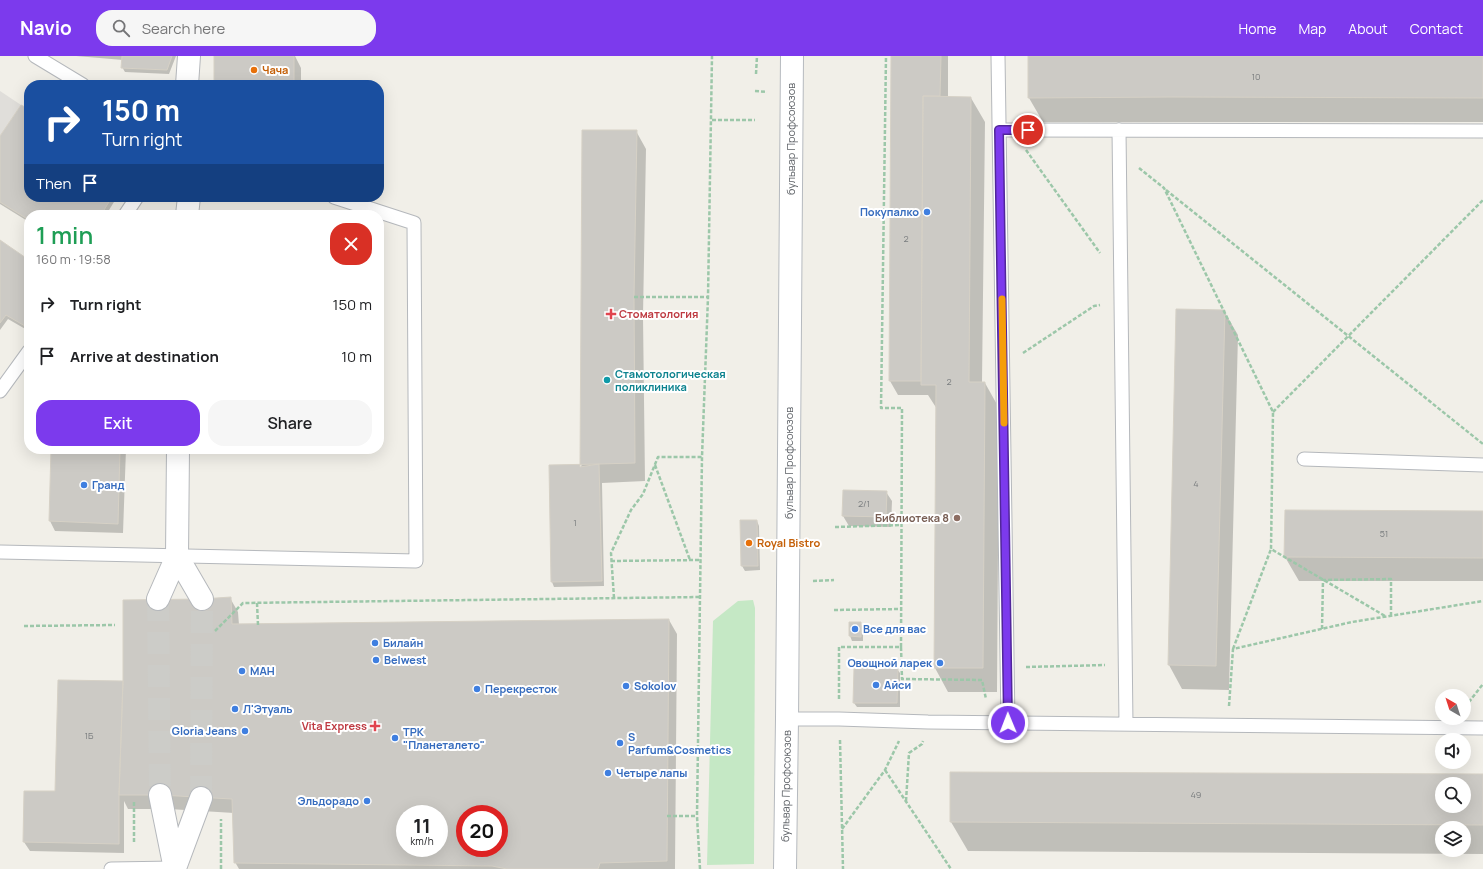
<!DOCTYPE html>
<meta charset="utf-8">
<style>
:root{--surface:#fff;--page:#f6f6f6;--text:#202124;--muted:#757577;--accent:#7c3aed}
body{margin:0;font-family:Manrope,sans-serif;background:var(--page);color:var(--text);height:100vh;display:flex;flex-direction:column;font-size:15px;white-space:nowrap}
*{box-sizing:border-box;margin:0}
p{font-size:13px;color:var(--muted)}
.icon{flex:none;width:22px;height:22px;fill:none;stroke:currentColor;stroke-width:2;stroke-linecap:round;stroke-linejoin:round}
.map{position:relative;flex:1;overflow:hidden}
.details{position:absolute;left:24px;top:154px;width:360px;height:244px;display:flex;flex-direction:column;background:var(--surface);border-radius:16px;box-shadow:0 4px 16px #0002}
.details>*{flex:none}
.top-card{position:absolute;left:24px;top:24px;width:360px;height:122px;border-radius:16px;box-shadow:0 4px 16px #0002;background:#1a4fa0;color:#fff;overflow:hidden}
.needle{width:26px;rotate:321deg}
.controls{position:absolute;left:1435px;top:633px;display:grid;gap:8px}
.controls a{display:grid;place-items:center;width:36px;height:36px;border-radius:50%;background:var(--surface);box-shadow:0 4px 16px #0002;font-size:20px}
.speed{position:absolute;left:396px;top:749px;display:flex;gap:8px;font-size:20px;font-weight:700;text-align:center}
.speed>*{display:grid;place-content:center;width:52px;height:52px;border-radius:50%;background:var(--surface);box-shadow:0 4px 16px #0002;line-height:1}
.speed small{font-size:10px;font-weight:400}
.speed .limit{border:6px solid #d22;background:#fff;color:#111}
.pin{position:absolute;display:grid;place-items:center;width:34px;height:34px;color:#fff;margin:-17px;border:2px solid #fff;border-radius:50%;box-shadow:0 1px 4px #0007}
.me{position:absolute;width:44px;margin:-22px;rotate:359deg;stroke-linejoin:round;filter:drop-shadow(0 0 3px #0008)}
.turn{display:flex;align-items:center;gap:14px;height:84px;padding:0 12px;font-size:18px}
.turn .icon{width:52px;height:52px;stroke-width:2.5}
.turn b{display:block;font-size:28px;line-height:34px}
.then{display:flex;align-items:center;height:38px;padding:0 12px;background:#0003;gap:8px;font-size:15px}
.round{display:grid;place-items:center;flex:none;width:42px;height:42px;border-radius:16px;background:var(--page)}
.overview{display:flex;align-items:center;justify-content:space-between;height:68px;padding:0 12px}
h1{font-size:24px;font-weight:600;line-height:30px;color:#1e9e55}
.primary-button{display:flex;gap:8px;margin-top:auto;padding:8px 12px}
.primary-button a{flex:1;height:46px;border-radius:16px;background:var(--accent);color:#fff;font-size:16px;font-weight:600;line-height:46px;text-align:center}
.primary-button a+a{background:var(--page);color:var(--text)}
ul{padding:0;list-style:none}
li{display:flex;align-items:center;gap:12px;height:52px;padding:0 12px}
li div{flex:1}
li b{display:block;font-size:15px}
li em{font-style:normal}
header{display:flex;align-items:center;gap:24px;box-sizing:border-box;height:56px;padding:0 20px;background:var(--accent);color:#fff}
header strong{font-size:19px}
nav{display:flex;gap:22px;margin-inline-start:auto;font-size:14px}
.search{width:280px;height:36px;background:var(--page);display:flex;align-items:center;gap:10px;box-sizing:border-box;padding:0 14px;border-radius:16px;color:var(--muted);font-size:15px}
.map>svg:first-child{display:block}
.industrial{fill:#e0deda}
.green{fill:#c5e8c5}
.shadow{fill:#0003;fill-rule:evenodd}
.building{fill:#cccac5;stroke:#d6d1c6;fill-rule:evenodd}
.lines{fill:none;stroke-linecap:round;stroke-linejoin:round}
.street-tunnel{stroke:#ccccc8;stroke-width:22;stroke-dasharray:22 11;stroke-linecap:butt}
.lane-casing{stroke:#b5b8bc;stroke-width:15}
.street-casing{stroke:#b5b8bc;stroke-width:24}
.secondary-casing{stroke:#b6babf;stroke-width:24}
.path{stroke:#9cc7a9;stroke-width:2.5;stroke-dasharray:4 2;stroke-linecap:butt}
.lane{stroke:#fff;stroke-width:13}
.street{stroke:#fff;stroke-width:22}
.secondary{stroke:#fff;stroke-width:22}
.route-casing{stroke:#51269a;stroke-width:10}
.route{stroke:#7c3aed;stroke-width:7}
.slow{stroke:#f59e0b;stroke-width:7}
.food-dot{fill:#e8710a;stroke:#fff;stroke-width:1.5}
.shop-dot{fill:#3f7fe0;stroke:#fff;stroke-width:1.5}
.health-dot{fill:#e0444e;stroke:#fff;stroke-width:1.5}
.culture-dot{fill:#0f9aa8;stroke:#fff;stroke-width:1.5}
.education-dot{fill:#8d6e63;stroke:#fff;stroke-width:1.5}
.labels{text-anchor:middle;stroke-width:4;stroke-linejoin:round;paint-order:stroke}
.number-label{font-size:9px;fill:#7a7d7f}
.food-label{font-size:11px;font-weight:bold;fill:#c56008;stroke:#fff;text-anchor:start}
.street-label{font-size:11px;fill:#5f6368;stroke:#fff}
.shop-label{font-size:11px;font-weight:bold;fill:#366cbe;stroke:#fff;text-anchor:start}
.health-label{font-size:11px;font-weight:bold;fill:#be3a42;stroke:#fff;text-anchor:start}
.culture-label{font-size:11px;font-weight:bold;fill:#0d838f;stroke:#fff;text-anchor:start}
.education-label{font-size:11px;font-weight:bold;fill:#785e54;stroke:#fff;text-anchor:end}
</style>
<header>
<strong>Navio</strong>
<div class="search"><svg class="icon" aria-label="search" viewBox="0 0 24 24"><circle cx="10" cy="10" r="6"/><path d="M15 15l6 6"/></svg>Search here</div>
<nav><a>Home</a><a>Map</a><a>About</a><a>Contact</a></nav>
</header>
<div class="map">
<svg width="1483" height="813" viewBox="0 0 1483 813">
<rect width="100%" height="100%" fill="#f1efe8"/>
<!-- industrial -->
<path class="industrial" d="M0,35L21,49L0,80Z"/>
<!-- green -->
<path class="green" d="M753,544L755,552L754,808L707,809L713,565L738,545Z"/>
<!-- shadow -->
<path class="shadow" d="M76,0H176L169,18L125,16L122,11L123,4Z
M215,0H295L301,12V29H215Z
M892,0H948V42H971L985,66L982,327H985L999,352L997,636H948L935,612L937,353L928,339H898L890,325Z
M1029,0H1483V66H1043L1029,42Z
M29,55V141H117L106,159H29V166L0,148V82Z
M636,75L646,93L643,260L645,425L602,427L604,530L554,531L552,526L550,410L581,412Z
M0,185L29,205V272L27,274L8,263L0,274Z
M1224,255L1238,279L1229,634L1182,633L1169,609Z
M52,393H126L123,477L55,475L50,465Z
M844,435L886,436L892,445L891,471L849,470L843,460Z
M1483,456V525H1299L1285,501Z
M741,465H757L759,470L760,514L745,515L742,510Z
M230,542L238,556L239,569L669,564L677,578L675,813H239L235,806L234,757L169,753H128L124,745V797L30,795L24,786L124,626ZM405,758H439V792H405ZM465,758H499V792H465Z
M850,567H860L863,571V585H852L850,580Z
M897,613L900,617V651H857L854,647Z
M1483,719V798L968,795L951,766ZM1442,728H1464V750H1442ZM1442,772H1464V794H1442Z"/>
<!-- building -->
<path class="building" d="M122,0H172L167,14L121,12Z
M214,0H294V29H214Z
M891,0H941L940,40H923L921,325H889Z
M1028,0H1483V42L1172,41L1028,42Z
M923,40L971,41L969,326H985L983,612H934L936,329H921Z
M21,49L29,53V141H112L101,159H29V164L0,146V80Z
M582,74H637L634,241L635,407L599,408L580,411Z
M0,184L29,204V264L25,270L6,259L0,267Z
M1176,253L1225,254L1216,610L1168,609Z
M51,393H120L118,468L49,465Z
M599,408L602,525L551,526L549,409Z
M843,434L887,435L886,461L842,460Z
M1285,454L1483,455V502L1284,501Z
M740,464H757L758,510H741Z
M231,541L232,568L669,563L667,805L600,807L598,813H507L492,810L234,807L232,743L160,739H119L123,625V544L202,543ZM405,758H439V792H405ZM465,758H499V792H465Z
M849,566H861V581L849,580Z
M854,612H898L897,647H853Z
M58,624L123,625L119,739V788L23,786L24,735H55Z
M950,716L1483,718V769L950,766ZM1442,728H1464V750H1442Z"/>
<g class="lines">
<!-- street-tunnel -->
<path class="street-tunnel" d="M158,543L160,739
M201,742L202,543"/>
<defs>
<path id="lane" d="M35,0L83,29
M998,0L1008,667
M999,74L1483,75
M1119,74L1126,668
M125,159L137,141
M0,335L29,295
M1304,403L1483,409
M0,496L416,505L414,167L334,141
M787,663H839L928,666L1483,672
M111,813L175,812"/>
<path id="street" d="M187,29L189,0
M187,159L189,141
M177,500L202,543
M158,543L177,500L178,393
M160,739L175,813
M175,812L201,742"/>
<path id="secondary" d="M785,813L787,663L792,0"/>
</defs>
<!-- lane casing -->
<use href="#lane" class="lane-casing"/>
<!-- street casing -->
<use href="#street" class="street-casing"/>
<!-- secondary casing -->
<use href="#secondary" class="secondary-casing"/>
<!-- path -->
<path class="path" d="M756,18L757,0
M755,35L767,36
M712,64H755
M1026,94L1100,197
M1139,112L1164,132L1273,356L1271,493L1385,560
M1166,134L1483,388
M634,241H708
M1023,297L1094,250L1100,249
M1273,356L1483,144
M655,409L690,504
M835,471L902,469
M611,505L700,504
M813,525L834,524
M614,542L611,497L631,454L643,438L658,401H702
M257,547L258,569
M834,554L901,553
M24,570L115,569
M1322,573L1323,524L1391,523V560
M215,575L243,547L700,541
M901,591L902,623L982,624L986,643
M1233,593L1271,493
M1026,611L1105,609
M839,643V591H901L902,352H881L886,0
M1229,650L1233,593L1352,566L1483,545
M1465,651L1483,628
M840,684L843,813
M885,714L951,813
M906,745L909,697L922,688L923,685
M667,760H697
M842,773L885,714L899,685
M134,786V746
M221,813V763
M700,813L697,760L700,541L702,401L708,241L712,0"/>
<!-- lane -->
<use href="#lane" class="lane"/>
<!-- street -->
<use href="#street" class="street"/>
<!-- secondary -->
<use href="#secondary" class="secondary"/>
</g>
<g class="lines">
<defs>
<path id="route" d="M1008,667L999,74H1028"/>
</defs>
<!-- route casing -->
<use href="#route" class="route-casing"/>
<!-- route -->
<use href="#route" class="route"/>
<!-- slow -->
<path class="slow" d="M1002,243L1004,367"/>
</g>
<!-- markers -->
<g class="food-dot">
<circle cx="254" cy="14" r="4"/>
<circle cx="749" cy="487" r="4"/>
</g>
<g class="shop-dot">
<circle cx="927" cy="156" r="4"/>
<circle cx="84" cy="429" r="4"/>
<circle cx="855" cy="573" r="4"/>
<circle cx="375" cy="587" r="4"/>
<circle cx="376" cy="604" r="4"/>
<circle cx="940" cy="607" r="4"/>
<circle cx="242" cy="615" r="4"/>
<circle cx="876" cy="629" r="4"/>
<circle cx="626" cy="630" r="4"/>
<circle cx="477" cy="633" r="4"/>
<circle cx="235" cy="653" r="4"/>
<circle cx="245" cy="675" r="4"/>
<circle cx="395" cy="682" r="4"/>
<circle cx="620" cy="687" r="4"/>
<circle cx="608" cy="717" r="4"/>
<circle cx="367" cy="745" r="4"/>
</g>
<g class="health-dot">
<path d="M609 252h4v4h4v4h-4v4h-4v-4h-4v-4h4z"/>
<path d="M373 664h4v4h4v4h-4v4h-4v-4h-4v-4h4z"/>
</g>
<circle class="culture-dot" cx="607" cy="324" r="4"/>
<circle class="education-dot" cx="957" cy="462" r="4"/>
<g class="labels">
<!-- number labels -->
<g class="number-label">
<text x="1256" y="24">10</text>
<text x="906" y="186">2</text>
<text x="949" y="329">2</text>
<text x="1196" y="431">4</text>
<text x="864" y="451">2/1</text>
<text x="575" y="470">1</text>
<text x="1384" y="481">51</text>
<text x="89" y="683">1Б</text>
<text x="1196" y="742">49</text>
</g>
<!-- food labels -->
<g class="food-label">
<text x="262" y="18">Чача</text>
<text x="757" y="491">Royal Bistro</text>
</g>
<!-- street labels -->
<g class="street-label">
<text transform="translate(791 83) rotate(-90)" y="4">бульвар Профсоюзов</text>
<text transform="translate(789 407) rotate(-90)" y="4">бульвар Профсоюзов</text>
<text transform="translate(786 730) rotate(-89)" y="4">бульвар Профсоюзов</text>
</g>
<!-- shop labels -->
<g class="shop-label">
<text x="919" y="160" text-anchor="end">Покупалко</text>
<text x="92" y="433">Гранд</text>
<text x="863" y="577">Все для вас</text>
<text x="383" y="591">Билайн</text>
<text x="384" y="608">Belwest</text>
<text x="932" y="611" text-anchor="end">Овощной ларек</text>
<text x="250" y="619">МАН</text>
<text x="884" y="633">Айси</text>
<text x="634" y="634">Sokolov</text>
<text x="485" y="637">Перекресток</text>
<text x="243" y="657">Л'Этуаль</text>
<text x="237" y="679" text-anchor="end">Gloria Jeans</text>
<text x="403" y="680">ТРК<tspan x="403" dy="13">"Планеталето"</tspan></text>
<text x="628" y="685">S<tspan x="628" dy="13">Parfum&amp;Cosmetics</tspan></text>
<text x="616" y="721">Четыре лапы</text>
<text x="359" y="749" text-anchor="end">Эльдорадо</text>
</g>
<!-- health labels -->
<g class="health-label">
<text x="619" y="262">Стоматология</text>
<text x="367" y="674" text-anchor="end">Vita Express</text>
</g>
<!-- culture labels -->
<g class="culture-label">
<text x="615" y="322">Стамотологическая<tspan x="615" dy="13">поликлиника</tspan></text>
</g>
<!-- education labels -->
<g class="education-label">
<text x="949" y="466">Библиотека 8</text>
</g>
</g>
</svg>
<div class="controls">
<a><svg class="needle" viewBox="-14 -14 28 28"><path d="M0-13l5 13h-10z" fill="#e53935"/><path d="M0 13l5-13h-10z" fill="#757577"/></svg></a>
<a><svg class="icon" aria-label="sound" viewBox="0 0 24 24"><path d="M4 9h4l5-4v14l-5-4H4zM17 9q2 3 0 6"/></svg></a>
<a><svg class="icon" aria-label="search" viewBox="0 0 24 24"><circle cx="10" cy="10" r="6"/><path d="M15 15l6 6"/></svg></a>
<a><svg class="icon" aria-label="layers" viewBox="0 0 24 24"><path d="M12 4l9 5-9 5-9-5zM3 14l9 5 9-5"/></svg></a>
</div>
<div class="speed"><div>11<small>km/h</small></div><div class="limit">20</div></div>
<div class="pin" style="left:1028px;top:74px;background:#d93025"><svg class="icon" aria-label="arrive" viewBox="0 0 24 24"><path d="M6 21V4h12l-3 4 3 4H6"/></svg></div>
<svg class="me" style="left:1008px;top:667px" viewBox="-20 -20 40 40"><circle r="17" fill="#7c3aed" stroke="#fff" stroke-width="3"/><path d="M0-11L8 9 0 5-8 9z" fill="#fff"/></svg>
<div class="top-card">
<div class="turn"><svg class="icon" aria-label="right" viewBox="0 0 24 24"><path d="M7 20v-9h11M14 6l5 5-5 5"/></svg><div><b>150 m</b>Turn right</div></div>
<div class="then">Then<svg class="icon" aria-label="arrive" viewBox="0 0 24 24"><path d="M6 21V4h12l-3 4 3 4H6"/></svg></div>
</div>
<section class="details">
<div class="overview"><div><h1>1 min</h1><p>160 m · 19:58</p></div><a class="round" style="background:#d93025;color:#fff"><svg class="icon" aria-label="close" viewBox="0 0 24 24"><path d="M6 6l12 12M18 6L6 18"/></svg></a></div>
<ul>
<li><svg class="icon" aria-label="right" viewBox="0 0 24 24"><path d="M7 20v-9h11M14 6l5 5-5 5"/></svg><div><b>Turn right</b></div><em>150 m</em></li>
<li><svg class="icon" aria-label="arrive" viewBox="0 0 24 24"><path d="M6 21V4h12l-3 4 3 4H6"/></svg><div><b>Arrive at destination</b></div><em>10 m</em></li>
</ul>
<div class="primary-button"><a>Exit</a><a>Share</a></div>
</section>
</div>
